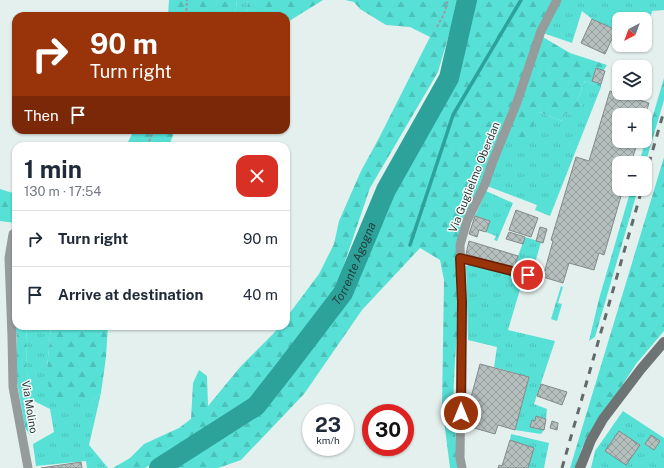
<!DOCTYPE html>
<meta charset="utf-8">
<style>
:root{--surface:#fff;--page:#f2f2f3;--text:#1f2937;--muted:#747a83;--line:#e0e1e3}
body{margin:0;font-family:"Public Sans",sans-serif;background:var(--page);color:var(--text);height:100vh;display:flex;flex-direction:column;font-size:15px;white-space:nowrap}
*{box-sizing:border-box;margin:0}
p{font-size:13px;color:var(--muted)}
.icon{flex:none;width:22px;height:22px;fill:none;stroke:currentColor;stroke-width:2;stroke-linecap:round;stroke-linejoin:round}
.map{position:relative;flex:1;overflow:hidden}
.drawer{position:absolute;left:12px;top:142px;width:278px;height:188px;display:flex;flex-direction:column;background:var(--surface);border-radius:12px;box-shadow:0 1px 3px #0004}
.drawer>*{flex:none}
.guide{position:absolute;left:12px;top:12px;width:278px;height:122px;border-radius:12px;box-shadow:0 1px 3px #0004;background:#99330a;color:#fff;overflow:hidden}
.needle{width:26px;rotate:221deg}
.buttons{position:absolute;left:612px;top:12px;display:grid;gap:8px}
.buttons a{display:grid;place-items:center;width:40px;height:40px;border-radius:8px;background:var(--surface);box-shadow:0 1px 3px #0004;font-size:20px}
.speed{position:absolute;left:302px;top:404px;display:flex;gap:8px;font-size:20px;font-weight:700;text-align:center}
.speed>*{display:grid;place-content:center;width:52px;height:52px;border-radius:50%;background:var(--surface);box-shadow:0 1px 3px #0004;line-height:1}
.speed small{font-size:10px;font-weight:400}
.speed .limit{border:6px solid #d22;background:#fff;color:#111}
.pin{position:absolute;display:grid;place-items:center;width:34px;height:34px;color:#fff;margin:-17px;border:2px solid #fff;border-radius:50%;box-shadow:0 1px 4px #0007}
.me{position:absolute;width:44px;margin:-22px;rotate:0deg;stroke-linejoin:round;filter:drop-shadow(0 0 3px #0008)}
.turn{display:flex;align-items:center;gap:14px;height:84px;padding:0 12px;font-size:18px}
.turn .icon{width:52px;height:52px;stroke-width:2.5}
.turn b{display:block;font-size:28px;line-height:34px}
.then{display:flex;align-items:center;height:38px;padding:0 12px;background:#0003;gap:8px;font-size:15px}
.round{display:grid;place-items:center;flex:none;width:42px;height:42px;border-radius:12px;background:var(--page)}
.summary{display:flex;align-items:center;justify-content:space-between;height:68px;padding:0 12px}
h1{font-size:24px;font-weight:700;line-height:30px}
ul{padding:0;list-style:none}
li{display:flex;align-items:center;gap:12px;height:56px;padding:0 12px;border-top:1px solid var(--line)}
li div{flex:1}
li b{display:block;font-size:15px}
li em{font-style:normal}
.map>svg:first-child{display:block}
.grass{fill:url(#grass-tufts)}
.forest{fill:url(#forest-firs)}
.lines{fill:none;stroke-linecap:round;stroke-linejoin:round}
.stream{stroke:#2ca29a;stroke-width:3.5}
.river{stroke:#2ca29a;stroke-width:20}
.building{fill:url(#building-cross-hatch);stroke:#818b8a}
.path{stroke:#969e9d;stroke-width:2;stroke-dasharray:3 2;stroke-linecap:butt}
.lane{stroke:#969b9b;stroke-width:4.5}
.street{stroke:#969b9b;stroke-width:9}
.secondary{stroke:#6d7473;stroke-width:10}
.rail{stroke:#636a69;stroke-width:3;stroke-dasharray:7 7;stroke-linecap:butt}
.route-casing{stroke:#632106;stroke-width:10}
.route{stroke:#99330a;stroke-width:7}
.labels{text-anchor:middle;stroke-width:3;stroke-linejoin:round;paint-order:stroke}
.street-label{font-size:11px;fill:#313635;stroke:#f2fdfc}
.water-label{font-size:12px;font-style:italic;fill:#253e3b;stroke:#f2fdfc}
</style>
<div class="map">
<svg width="664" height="468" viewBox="0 0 664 468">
<defs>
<pattern id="grass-tufts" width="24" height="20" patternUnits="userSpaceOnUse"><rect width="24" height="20" fill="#57e0d6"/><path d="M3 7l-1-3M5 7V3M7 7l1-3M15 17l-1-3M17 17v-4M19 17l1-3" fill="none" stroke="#4cc1b8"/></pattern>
<pattern id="forest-firs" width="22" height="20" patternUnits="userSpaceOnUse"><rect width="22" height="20" fill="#57e0d6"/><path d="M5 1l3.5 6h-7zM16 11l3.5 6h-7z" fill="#4cc1b8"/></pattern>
<pattern id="building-cross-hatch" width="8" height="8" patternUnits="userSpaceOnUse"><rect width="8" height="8" fill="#b5c0be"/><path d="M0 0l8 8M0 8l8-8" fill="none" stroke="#949d9b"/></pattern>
</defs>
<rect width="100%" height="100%" fill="#e4f0ee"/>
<!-- grass -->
<path class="grass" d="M237,0H248L246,16H235Z
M560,0H664V10L652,11L650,20L645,26V19H619V33L616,30L592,19L582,11L572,43L543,33Z
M585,81L601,87L550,216L535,210L537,205L487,186L508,132L539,112L562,121L566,113L577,101Z
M486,191L513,203L497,241L494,240L496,236L486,232L490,221L475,216Z
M525,237L541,242L532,274L514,268L518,256Z
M471,264L524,276L508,330L555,341L534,404L547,409L546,419L536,416L535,421L532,420L530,427L544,430L541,434L515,430L529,377L494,367L497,347L468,340L466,266Z
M27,326H51L47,369L92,401L101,393L89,445L108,468H87L86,461L36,466L33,444L54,432L50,409L28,398L26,343Z
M623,411L664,438V468H591L595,451Z
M511,434L549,443L544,468H528L510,440Z"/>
<!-- forest -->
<path class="forest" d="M169,0H237L235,16H168Z
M248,0H323L286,23V16H246Z
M345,0H459L438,72L370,188L336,288L280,366L250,402L194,439L145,468H113L130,458L144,444L179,428L191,419L193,383L199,370L207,376L208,406L241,366L273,334L280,326H286V318L319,274L334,244L339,221L361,171L379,138L430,37L410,27L386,25L360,9L354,2Z
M472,0H554L516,101L466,219L455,360L453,400L457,457L459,468H450L442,405L444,280L440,260L420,248L362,310L304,394L241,460L218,468H162L257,406L286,370L344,294L376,192L450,79Z
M541,36L570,53L607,65L603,71L596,68L592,80L601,84V87L585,81L577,101L583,103L577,118L566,113L562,121L539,112L528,140L508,132Z
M664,78V100L645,165V163H639Z
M134,130H175L169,146H126Z
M664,157V331L636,364L601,418L582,448L576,468H570Z
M0,189L16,194V223L0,221Z
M631,189H638L595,337L589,341L599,299Z
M16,257V326H27L26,343L28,398L35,424L30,435L25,428L16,375L17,338L14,311V285Z
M561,286L563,287L558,303L562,304L557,321L551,319Z
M51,326H108L106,357L101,393L92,401H50L47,369Z"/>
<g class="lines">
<!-- stream -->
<path class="stream" d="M410,245L453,115L521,0"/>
<!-- river -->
<path class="river" id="s1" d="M159,468L256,406L285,369L343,293L386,190L449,78L467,0"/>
</g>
<!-- building -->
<path class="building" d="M592,19L616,30L605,54L581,43Z
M596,68L605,71L601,84L592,81Z
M610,91L649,103L645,116V115H619V141H638L631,163H619V189H623L604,255L599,253L594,270L569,263L563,283L543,277L553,241L551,240L576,157L589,161Z
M516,210L538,218L531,237L509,230Z
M475,216L490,221L486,232L479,230L477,237L469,234Z
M540,227L547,229L543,243L536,241Z
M509,232L525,237L523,244L506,239Z
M469,241L518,256L514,268L466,254Z
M480,364L529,377L515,430L498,425L495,434L471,427L473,418L466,416Z
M541,384L567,392L562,405L537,396Z
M536,416L546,419L544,430L530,427L532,420L535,421Z
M552,421L558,423L557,430L550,428Z
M619,431L640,445L626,465L605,451Z
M651,435L660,441L654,450L645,444Z
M510,440L534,448L528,468H498L499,465L502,466Z
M81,462L82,468H41Z"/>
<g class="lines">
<!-- path -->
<path class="path" d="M186,16L187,0
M437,27L444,14L448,0
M147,146L154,130"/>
<!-- lane -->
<path class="lane" d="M460,258L528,275"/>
<!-- street -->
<path class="street" d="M16,232L13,234L9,258L12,337L13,387L28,468
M462,468L460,458L462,302L460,245L467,221L485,184L493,161L517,102L541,31L557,0"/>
<!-- secondary -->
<path class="secondary" d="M580,468L591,440L603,419L641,369L664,342"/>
<!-- rail -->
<path class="rail" d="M645,177L664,111
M562,468L642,189"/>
</g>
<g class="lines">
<defs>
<path id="route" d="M461,413L462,302L460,258L528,275"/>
</defs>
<!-- route casing -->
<use href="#route" class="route-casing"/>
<!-- route -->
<use href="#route" class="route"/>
</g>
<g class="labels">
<!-- street labels -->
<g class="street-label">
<text transform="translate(474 177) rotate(-68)" y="4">Via Guglielmo Oberdan</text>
<text transform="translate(30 407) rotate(81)" y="4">Via Molino</text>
</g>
<!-- water labels -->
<g class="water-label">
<text dy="4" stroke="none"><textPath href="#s1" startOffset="289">Torrente Agogna</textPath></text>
</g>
</g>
</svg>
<div class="buttons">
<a><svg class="needle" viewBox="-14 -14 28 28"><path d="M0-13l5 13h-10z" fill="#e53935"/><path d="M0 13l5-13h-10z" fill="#747a83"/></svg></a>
<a><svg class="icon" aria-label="layers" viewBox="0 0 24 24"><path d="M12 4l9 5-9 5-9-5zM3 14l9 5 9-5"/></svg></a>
<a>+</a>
<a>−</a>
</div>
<div class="speed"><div>23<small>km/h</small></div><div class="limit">30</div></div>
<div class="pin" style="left:528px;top:275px;background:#d93025"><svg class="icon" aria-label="arrive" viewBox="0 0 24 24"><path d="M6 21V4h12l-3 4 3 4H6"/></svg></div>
<svg class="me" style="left:461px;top:413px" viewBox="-20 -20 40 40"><circle r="17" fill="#99330a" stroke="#fff" stroke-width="3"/><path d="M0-11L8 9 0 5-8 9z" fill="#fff"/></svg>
<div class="guide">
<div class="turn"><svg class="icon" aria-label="right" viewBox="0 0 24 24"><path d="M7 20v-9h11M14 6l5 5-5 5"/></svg><div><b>90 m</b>Turn right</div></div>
<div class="then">Then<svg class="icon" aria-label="arrive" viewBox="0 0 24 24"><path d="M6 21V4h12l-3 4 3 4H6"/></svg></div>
</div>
<section class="drawer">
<div class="summary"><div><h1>1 min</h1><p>130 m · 17:54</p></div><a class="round" style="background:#d93025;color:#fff"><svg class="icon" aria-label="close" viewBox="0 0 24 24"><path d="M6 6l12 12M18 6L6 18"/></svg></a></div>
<ul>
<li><svg class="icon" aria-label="right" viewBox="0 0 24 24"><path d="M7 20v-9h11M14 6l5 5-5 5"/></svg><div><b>Turn right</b></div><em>90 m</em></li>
<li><svg class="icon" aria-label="arrive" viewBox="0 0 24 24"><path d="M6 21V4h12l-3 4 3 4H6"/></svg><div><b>Arrive at destination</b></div><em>40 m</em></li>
</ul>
</section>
</div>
